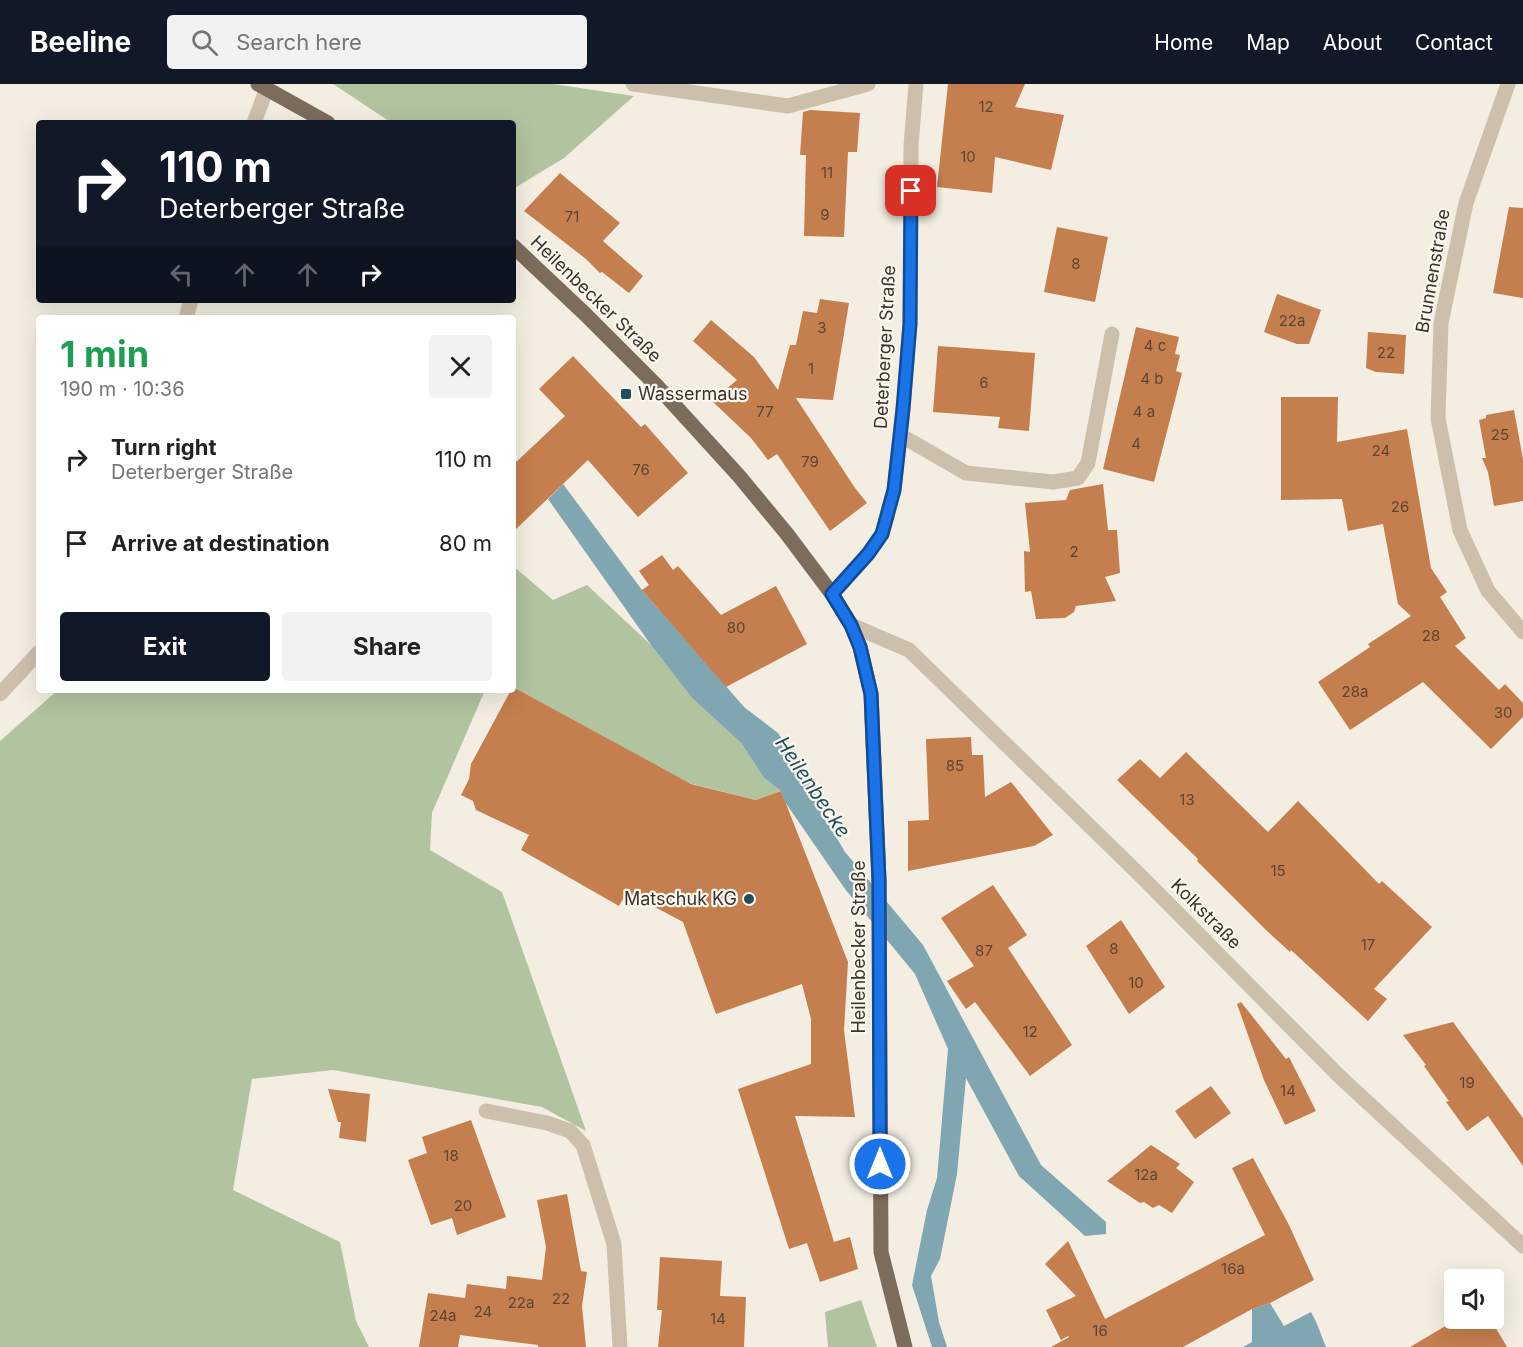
<!DOCTYPE html>
<meta charset="utf-8">
<style>
:root{--surface:#fff;--page:#f2f2f2;--text:#222;--muted:#767676;--accent:#111827}
body{margin:0;font-family:Inter,sans-serif;background:var(--page);color:var(--text);height:100vh;display:flex;flex-direction:column;font-size:22px;white-space:nowrap}
*{box-sizing:border-box;margin:0}
p{font-size:20px;color:var(--muted)}
.icon{flex:none;width:33px;height:33px;fill:none;stroke:currentColor;stroke-width:2;stroke-linecap:round;stroke-linejoin:round}
.map{position:relative;flex:1;overflow:hidden}
.drawer{position:absolute;left:36px;top:231px;width:480px;height:378px;display:flex;flex-direction:column;background:var(--surface);border-radius:6px;box-shadow:0 6px 24px #0002}
.drawer>*{flex:none}
.top-card{position:absolute;left:36px;top:36px;width:480px;height:183px;border-radius:6px;box-shadow:0 6px 24px #0002;background:#111827;color:#fff;overflow:hidden}
.fabs{position:absolute;left:1444px;top:1185px;display:grid;gap:12px}
.fabs a{display:grid;place-items:center;width:60px;height:60px;border-radius:6px;background:var(--surface);box-shadow:0 6px 24px #0002;font-size:30px}
.pin{position:absolute;display:grid;place-items:center;width:51px;height:51px;color:#fff;margin:-26px;border-radius:12px;box-shadow:0 3px 9px #0006}
.me{position:absolute;width:66px;margin:-33px;rotate:0deg;stroke-linejoin:round;filter:drop-shadow(0 0 4px #0008)}
.turn{display:flex;align-items:center;gap:21px;height:126px;padding:0 24px;font-size:27px}
.turn .icon{width:78px;height:78px;stroke-width:2.5}
.turn b{display:block;font-size:42px;line-height:51px}
.lanes{display:flex;align-items:center;height:57px;padding:0 24px;background:#0003;justify-content:center;gap:30px;direction:ltr}
.lanes .off{opacity:.35}
.round{display:grid;place-items:center;flex:none;width:63px;height:63px;border-radius:6px;background:var(--page)}
.head{display:flex;align-items:center;justify-content:space-between;height:102px;padding:0 24px}
h1{font-size:36px;font-weight:700;line-height:45px;color:#1e9e55}
.action{display:flex;gap:12px;margin-top:auto;padding:12px 24px}
.action a{flex:1;height:69px;border-radius:6px;background:var(--accent);color:#fff;font-size:24px;font-weight:700;line-height:69px;text-align:center}
.action a+a{background:var(--page);color:var(--text)}
ul{padding:0;list-style:none}
li{display:flex;align-items:center;gap:18px;height:84px;padding:0 24px}
li div{flex:1}
li b{display:block;font-size:22px}
li em{font-style:normal}
header{display:flex;align-items:center;gap:36px;box-sizing:border-box;height:84px;padding:0 30px;background:var(--accent);color:#fff}
header strong{font-size:28px}
nav{display:flex;gap:33px;margin-inline-start:auto;font-size:21px}
.search{width:420px;height:54px;background:var(--page);display:flex;align-items:center;gap:15px;box-sizing:border-box;padding:0 21px;border-radius:6px;color:var(--muted);font-size:22px}
.map>svg:first-child{display:block}
.green{fill:#b2c3a0}
.water{fill:#80a6b1}
.building{fill:#c57e4d}
.lines{fill:none;stroke-linecap:round;stroke-linejoin:round}
.minor{stroke:#ccc0ac;stroke-width:15}
.major{stroke:#7c6c5c;stroke-width:15}
.route-casing{stroke:#114b97;stroke-width:15}
.route{stroke:#1a73e8;stroke-width:10}
.poi-dot{fill:#204e5c;stroke:#fbf7ee;stroke-width:2}
.labels{text-anchor:middle;stroke-width:4.5;stroke-linejoin:round;paint-order:stroke}
.number-label{font-size:15px;fill:#5d4534}
.street-label{font-size:18px;fill:#3a322b;stroke:#fbf7ee}
.poi-label{font-size:18px;fill:#3a322b;stroke:#fbf7ee;text-anchor:start}
.water-label{font-size:20px;font-style:italic;fill:#204e5c;stroke:#fbf7ee}
</style>
<header>
<strong>Beeline</strong>
<div class="search"><svg class="icon" aria-label="search" viewBox="0 0 24 24"><circle cx="10" cy="10" r="6"/><path d="M15 15l6 6"/></svg>Search here</div>
<nav><a>Home</a><a>Map</a><a>About</a><a>Contact</a></nav>
</header>
<div class="map">
<svg width="1523" height="1263" viewBox="0 0 1523 1263">
<rect width="100%" height="100%" fill="#f3eee1"/>
<!-- green -->
<path class="green" d="M333,0H553L634,12L564,74L513,105V39H392Z
M513,482L553,516L587,501L651,561L692,614L741,659L764,694L781,707L756,716L685,698L513,603Z
M58,606H485L432,729L430,766L502,808L586,1047L542,1023L333,986L252,995L233,1106L340,1158L356,1237L369,1263H0V657Z
M861,1216L877,1263H828L825,1228Z"/>
<!-- water -->
<path class="water" d="M563,400L642,506L744,623L778,649L806,689L829,741L845,768L923,861L1041,1081L1106,1138V1150L1085,1152L1019,1092L966,994L957,1090L940,1175L931,1192L939,1238L947,1263H932L912,1201L927,1126L937,1094L948,965L915,890L845,805L785,718L781,707L764,694L741,659L692,614L651,561L548,415Z
M1270,1219L1284,1242L1311,1228C1319,1242 1320,1249 1326,1263H1243L1252,1258V1225Z"/>
<!-- building -->
<path class="building" d="M948,0H1025L1015,23L1064,31L1051,86L995,73L992,109L937,103Z
M810,26L860,29L857,68H848L844,153L804,152L806,71H800L803,28Z
M560,89L620,139L603,157L643,192L629,209L602,188L600,189L586,175L524,127Z
M1509,123L1523,124V214L1493,209Z
M1057,143L1108,153L1095,218L1044,208Z
M1277,210L1321,226L1309,260H1297L1264,248Z
M820,215L849,219L833,316L796,314L855,404L867,419L830,447L777,370L768,376L751,354L712,317L737,296L693,257L711,236L754,273L778,306L790,261H796L803,227L817,229Z
M1136,243L1179,253L1175,270L1180,271L1176,287L1182,289L1154,398L1103,385Z
M1368,248L1406,251L1404,290L1376,288L1366,284Z
M938,262L1035,269L1029,347L998,344L1000,333L933,328Z
M573,272L641,343L645,340L688,389L638,433L588,376L513,448V381L565,332L539,305Z
M1281,313H1338L1337,358L1407,345L1431,484L1447,508L1440,513L1466,554L1455,562L1499,606L1505,600L1523,619V633L1491,665L1423,598L1350,646L1318,598L1370,563L1368,560L1411,532L1398,520L1383,440L1348,447L1342,415L1281,416Z
M1514,326L1523,375V417L1494,422L1488,388L1482,374H1486L1479,336L1486,334V331Z
M1103,400L1108,446H1117L1120,489L1105,493L1116,517L1076,522L1074,528L1065,534L1036,535L1031,507L1025,508L1024,467L1030,468L1025,419L1066,416L1070,406Z
M662,471L673,486L678,482L721,531L776,502L807,560L726,603L642,506L649,501L639,487Z
M513,603L691,700L756,716L781,707L848,878L844,946L855,1033L795,1032L834,1158L850,1153L858,1185L820,1198L807,1159L789,1165L738,1005L811,980V935L802,900L716,930L683,838L627,808L619,822L521,766L529,751L476,726L473,717L461,711L469,695L471,680L511,606H513Z
M971,653L972,671H983L985,713L1011,698L1053,751L1034,762L908,787V737L929,736L926,655Z
M1186,668L1268,748L1298,717L1379,800L1382,797L1432,843L1374,905L1387,915L1368,937L1291,866L1290,868L1266,846L1197,777L1198,775L1117,696L1140,675L1160,694Z
M993,801L1027,851L1008,864L1072,961L1030,992L975,918L966,925L947,897L974,882L941,834Z
M1121,836L1165,903L1129,930L1086,862Z
M1241,918L1286,975L1289,973L1316,1027L1285,1041L1264,996L1237,920Z
M1453,938L1523,1034V1082L1488,1032L1467,1047L1446,1018L1449,1017L1424,982L1426,981L1403,951Z
M1211,1002L1231,1029L1195,1055L1175,1027Z
M328,1005L370,1010L366,1058L339,1054L341,1038H338Z
M471,1036L506,1133L457,1151L452,1134L431,1141L408,1076L427,1069L422,1053Z
M1151,1061L1180,1080L1176,1084L1194,1098L1172,1129L1159,1121L1153,1124L1144,1118L1140,1119L1107,1097Z
M1253,1074L1289,1141L1314,1196L1270,1219L1252,1225L1183,1263H1051L1069,1253L1068,1252L1061,1256L1046,1226L1076,1212L1045,1180L1068,1157L1105,1235L1265,1151L1232,1084Z
M567,1110L581,1187L587,1188L582,1222L586,1263H538V1261L460,1251L458,1263H419L428,1209L465,1214L467,1200L506,1205L507,1192L542,1196L546,1163L537,1116Z
M660,1173L722,1177L720,1212L746,1213L744,1263H658L662,1226H657Z
M1459,1234H1490L1507,1263H1410Z"/>
<g class="lines">
<!-- minor -->
<path class="minor" d="M633,0L788,22L868,0
M1508,0L1466,119L1441,239L1438,334L1460,446L1488,507L1523,548
M254,39L267,4
M186,234L191,216
M900,351L966,389L1053,398L1078,394L1088,379L1112,250
M832,510L868,470L882,450L894,406L903,325L910,240L911,62L916,0
M851,541L909,566L1143,794L1338,991L1523,1162
M0,610L39,568
M486,1027L547,1039L570,1047L583,1061L614,1160L620,1263"/>
<!-- major -->
<path class="major" d="M258,0L328,39
M513,162L585,230L657,302L739,392L787,450L832,510L851,541L860,563L871,610L879,796L881,1168L905,1263"/>
</g>
<g class="lines">
<defs>
<path id="route" d="M880,1080L879,796L871,610L860,563L851,541L832,510L868,470L882,450L894,406L903,325L910,240L911,107"/>
</defs>
<!-- route casing -->
<use href="#route" class="route-casing"/>
<!-- route -->
<use href="#route" class="route"/>
</g>
<!-- markers -->
<g class="poi-dot">
<rect x="620" y="304" width="12" height="12" rx="3"/>
<circle cx="749" cy="815" r="6"/>
</g>
<g class="labels">
<!-- number labels -->
<g class="number-label">
<text x="986" y="28">12</text>
<text x="968" y="78">10</text>
<text x="827" y="94">11</text>
<text x="825" y="136">9</text>
<text x="572" y="138">71</text>
<text x="1076" y="185">8</text>
<text x="1292" y="242">22a</text>
<text x="822" y="249">3</text>
<text x="1155" y="267">4 c</text>
<text x="1386" y="274">22</text>
<text x="811" y="290">1</text>
<text x="1152" y="300">4 b</text>
<text x="984" y="304">6</text>
<text x="765" y="333">77</text>
<text x="1144" y="333">4 a</text>
<text x="1500" y="356">25</text>
<text x="1136" y="365">4</text>
<text x="1381" y="372">24</text>
<text x="810" y="383">79</text>
<text x="641" y="391">76</text>
<text x="1400" y="428">26</text>
<text x="1074" y="473">2</text>
<text x="736" y="549">80</text>
<text x="1431" y="557">28</text>
<text x="1355" y="613">28a</text>
<text x="1503" y="634">30</text>
<text x="955" y="687">85</text>
<text x="1187" y="721">13</text>
<text x="1278" y="792">15</text>
<text x="1368" y="866">17</text>
<text x="1114" y="870">8</text>
<text x="984" y="872">87</text>
<text x="1136" y="904">10</text>
<text x="1030" y="953">12</text>
<text x="1467" y="1004">19</text>
<text x="1288" y="1012">14</text>
<text x="451" y="1077">18</text>
<text x="1146" y="1096">12a</text>
<text x="463" y="1127">20</text>
<text x="1233" y="1190">16a</text>
<text x="561" y="1220">22</text>
<text x="521" y="1224">22a</text>
<text x="483" y="1233">24</text>
<text x="443" y="1237">24a</text>
<text x="718" y="1240">14</text>
<text x="1100" y="1252">16</text>
</g>
<!-- street labels -->
<g class="street-label">
<text transform="translate(1433 187) rotate(-80)" y="6">Brunnenstraße</text>
<text transform="translate(596 215) rotate(44)" y="6">Heilenbecker Straße</text>
<text transform="translate(885 263) rotate(-87)" y="6">Deterberger Straße</text>
<text transform="translate(1206 830) rotate(45)" y="6">Kolkstraße</text>
<text transform="translate(859 863) rotate(-90)" y="6">Heilenbecker Straße</text>
</g>
<!-- poi labels -->
<g class="poi-label">
<text x="638" y="316">Wassermaus</text>
<text x="737" y="821" text-anchor="end">Matschuk KG</text>
</g>
<!-- water labels -->
<g class="water-label">
<text transform="translate(813 703) rotate(56)" y="7">Heilenbecke</text>
</g>
</g>
</svg>
<div class="fabs">
<a><svg class="icon" aria-label="sound" viewBox="0 0 24 24"><path d="M4 9h4l5-4v14l-5-4H4zM17 9q2 3 0 6"/></svg></a>
</div>
<div class="pin" style="left:911px;top:107px;background:#d93025"><svg class="icon" aria-label="arrive" viewBox="0 0 24 24"><path d="M6 21V4h12l-3 4 3 4H6"/></svg></div>
<svg class="me" style="left:880px;top:1080px" viewBox="-20 -20 40 40"><circle r="17" fill="#1a73e8" stroke="#fff" stroke-width="3"/><path d="M0-11L8 9 0 5-8 9z" fill="#fff"/></svg>
<div class="top-card">
<div class="turn"><svg class="icon" aria-label="right" viewBox="0 0 24 24"><path d="M7 20v-9h11M14 6l5 5-5 5"/></svg><div><b>110 m</b>Deterberger Straße</div></div>
<div class="lanes"><svg class="icon off" aria-label="left" viewBox="0 0 24 24"><path d="M17 20v-9H6M10 6l-5 5 5 5"/></svg><svg class="icon off" aria-label="ahead" viewBox="0 0 24 24"><path d="M12 20V5M6 11l6-6 6 6"/></svg><svg class="icon off" aria-label="ahead" viewBox="0 0 24 24"><path d="M12 20V5M6 11l6-6 6 6"/></svg><svg class="icon" aria-label="right" viewBox="0 0 24 24"><path d="M7 20v-9h11M14 6l5 5-5 5"/></svg></div>
</div>
<section class="drawer">
<div class="head"><div><h1>1 min</h1><p>190 m · 10:36</p></div><a class="round"><svg class="icon" aria-label="close" viewBox="0 0 24 24"><path d="M6 6l12 12M18 6L6 18"/></svg></a></div>
<ul>
<li><svg class="icon" aria-label="right" viewBox="0 0 24 24"><path d="M7 20v-9h11M14 6l5 5-5 5"/></svg><div><b>Turn right</b><p>Deterberger Straße</p></div><em>110 m</em></li>
<li><svg class="icon" aria-label="arrive" viewBox="0 0 24 24"><path d="M6 21V4h12l-3 4 3 4H6"/></svg><div><b>Arrive at destination</b></div><em>80 m</em></li>
</ul>
<div class="action"><a>Exit</a><a>Share</a></div>
</section>
</div>
